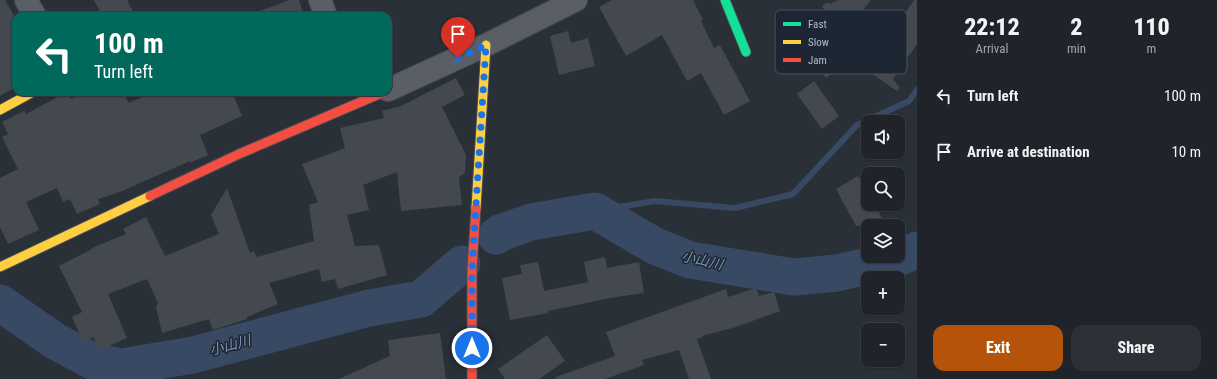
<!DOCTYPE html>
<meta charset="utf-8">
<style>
:root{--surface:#20242a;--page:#2d3036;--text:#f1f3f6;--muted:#a2a4a8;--line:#3d4147;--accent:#b45309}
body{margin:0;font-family:"Roboto Condensed","Noto Sans JP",sans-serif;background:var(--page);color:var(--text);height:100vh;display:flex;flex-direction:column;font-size:15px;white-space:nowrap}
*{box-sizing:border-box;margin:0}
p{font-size:13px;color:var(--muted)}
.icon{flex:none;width:22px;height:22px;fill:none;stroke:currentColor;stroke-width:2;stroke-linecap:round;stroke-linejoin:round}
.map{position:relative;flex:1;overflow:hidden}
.panel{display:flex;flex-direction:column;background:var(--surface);width:300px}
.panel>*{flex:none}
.guide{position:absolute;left:12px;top:12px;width:380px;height:84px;border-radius:12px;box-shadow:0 1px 3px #0004,0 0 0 1px var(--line);background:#00695c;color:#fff;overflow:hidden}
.controls{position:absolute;left:861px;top:115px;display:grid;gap:8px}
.controls a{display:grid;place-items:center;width:44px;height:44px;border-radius:8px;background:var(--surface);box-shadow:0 1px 3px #0004,0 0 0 1px var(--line);font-size:20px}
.pin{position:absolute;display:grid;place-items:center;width:34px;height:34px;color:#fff;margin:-41px -17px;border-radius:50% 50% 50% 0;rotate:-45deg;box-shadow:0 0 4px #0007}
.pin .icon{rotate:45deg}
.me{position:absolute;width:44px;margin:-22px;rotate:0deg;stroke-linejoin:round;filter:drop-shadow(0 0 3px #0008)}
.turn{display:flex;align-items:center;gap:14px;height:84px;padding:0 16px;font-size:18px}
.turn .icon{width:52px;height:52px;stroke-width:2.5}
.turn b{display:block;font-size:28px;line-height:34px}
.eta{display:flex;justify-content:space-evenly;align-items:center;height:68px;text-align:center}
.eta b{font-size:24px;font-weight:800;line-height:28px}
.cta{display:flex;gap:8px;margin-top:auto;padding:8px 16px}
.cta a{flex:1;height:46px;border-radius:12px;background:var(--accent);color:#fff;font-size:16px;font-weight:800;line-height:46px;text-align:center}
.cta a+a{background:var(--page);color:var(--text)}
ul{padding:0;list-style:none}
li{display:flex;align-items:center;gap:12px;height:56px;padding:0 16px}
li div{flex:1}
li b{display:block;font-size:15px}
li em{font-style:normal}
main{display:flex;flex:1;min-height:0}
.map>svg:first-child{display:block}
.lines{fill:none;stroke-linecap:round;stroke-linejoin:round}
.stream{stroke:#384963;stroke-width:6}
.river{stroke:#384963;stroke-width:37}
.building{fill:#444950}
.street-casing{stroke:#484c53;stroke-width:24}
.fast-casing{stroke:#484c53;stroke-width:11}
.slow-casing{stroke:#484c53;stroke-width:11}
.jam-casing{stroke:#484c53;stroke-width:11}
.street{stroke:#5a5e66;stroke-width:22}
.fast{stroke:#16e098;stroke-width:9}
.slow{stroke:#ffcf43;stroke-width:9}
.jam{stroke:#f24e42;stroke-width:9}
.route{stroke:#1a73e8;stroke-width:7;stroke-dasharray:0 12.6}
.labels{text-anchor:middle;stroke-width:3;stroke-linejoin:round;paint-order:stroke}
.water-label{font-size:14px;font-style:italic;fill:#7c92b1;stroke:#1d2633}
.key{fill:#1d2633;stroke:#4a5360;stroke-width:1}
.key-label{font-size:11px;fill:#b4bcc9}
</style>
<main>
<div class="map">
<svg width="917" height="379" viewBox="0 0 917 379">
<rect width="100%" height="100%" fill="#2a3038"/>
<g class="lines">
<!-- stream -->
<path class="stream" d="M595,211L655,201L735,208L793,194L857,125L909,101L917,90"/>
<!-- river -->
<path class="river" d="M496,236L500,233L531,222L595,211L655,246L690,260L794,277L837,273L893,260L917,250
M0,303L55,341L94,362L122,367L193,355L369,308L421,299L462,264"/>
</g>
<!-- building -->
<path class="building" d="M0,0H5L16,19V87L0,96Z
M94,0H127L135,16H102Z
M290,0H299L304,16H252L251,14Z
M612,0H693L703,20L701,21L714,48L720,45L750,101L724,115L701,73L687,81L662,35L626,56L599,7Z
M838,0H871L856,18L846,23L875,57L914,0H917V44L893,79L900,88L897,91L849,58L826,78L814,63L841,41L822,6L828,2L830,4Z
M568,31L571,43L588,38L595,66L559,75L550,36Z
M456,78L465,95L442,107L466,155L465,173L459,177L462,205L401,211L397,172L363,185L369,210L347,215L355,246L379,245L387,275L338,289L335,279L322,282L319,269L269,283L278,304L247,317V319L213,330L209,319L162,333L156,307L158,303L147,279L108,294L127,338L100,350L93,337L83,341L72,317L82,312L59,266L92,249V248L126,234L123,229L146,217L165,256L219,234L211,215L227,188L250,253L254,251L257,257L314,241L309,205L318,202L302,164L345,148L340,128L384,118L382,111L401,106Z
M814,81L839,116L822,129L797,94Z
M67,92L71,99L84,92H123L129,103L154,92H232L242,116L200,135L208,155L190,163V161L120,192L98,199L100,204L77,214L70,199L63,202L57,188L26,202L39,230L8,244L0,227V178L18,169L2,137L8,134L2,122L24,111L26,114Z
M858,176L868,193V204H874L887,226H856L836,189Z
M605,257L607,268L639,262L644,293L610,298L548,311V313L510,320L502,278L522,274L520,265L538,262L544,291L588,282L584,262Z
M756,288L759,296L774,292L780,311L736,327L702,336L703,337L697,339L711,379H689L679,350L642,360L644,365L605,379H556V377L615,356L606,332L726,289L728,297Z
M440,333L446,379H339L390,356L388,340Z
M547,335L565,361L539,379H505L498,369Z"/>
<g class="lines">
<defs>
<path id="street" d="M26,0L35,16
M320,0L326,16
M388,90L486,45L576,0"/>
<path id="fast" d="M725,0L746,52"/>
<path id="slow" d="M0,110L33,92
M476,208L486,45
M0,267L150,196"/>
<path id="jam" d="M150,196L239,154L384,92
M472,379V269L476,208"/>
</defs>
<!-- street casing -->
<use href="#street" class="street-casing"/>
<!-- fast casing -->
<use href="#fast" class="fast-casing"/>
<!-- slow casing -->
<use href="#slow" class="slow-casing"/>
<!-- jam casing -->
<use href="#jam" class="jam-casing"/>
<!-- street -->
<use href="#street" class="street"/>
<!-- fast -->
<use href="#fast" class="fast"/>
<!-- slow -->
<use href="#slow" class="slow"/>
<!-- jam -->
<use href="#jam" class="jam"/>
</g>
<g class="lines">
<!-- route -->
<path class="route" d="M458,58L486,45L472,269V348"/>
</g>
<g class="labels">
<!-- water labels -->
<g class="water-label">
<text transform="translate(702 260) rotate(13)" y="5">小山川</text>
<text transform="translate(230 345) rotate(-15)" y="5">小山川</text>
</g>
</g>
<!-- legend -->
<rect x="775" y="10" width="132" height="64" rx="6" class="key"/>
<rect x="783" y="22" width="18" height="4" fill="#16e098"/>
<rect x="783" y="40" width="18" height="4" fill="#ffcf43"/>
<rect x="783" y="58" width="18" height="4" fill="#f24e42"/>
<g class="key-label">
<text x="808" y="28">Fast</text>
<text x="808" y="46">Slow</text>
<text x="808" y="64">Jam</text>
</g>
</svg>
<div class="controls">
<a><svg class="icon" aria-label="sound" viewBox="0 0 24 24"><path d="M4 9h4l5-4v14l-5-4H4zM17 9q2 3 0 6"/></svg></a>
<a><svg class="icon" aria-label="search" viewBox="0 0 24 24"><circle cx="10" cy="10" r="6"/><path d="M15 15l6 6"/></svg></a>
<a><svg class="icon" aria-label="layers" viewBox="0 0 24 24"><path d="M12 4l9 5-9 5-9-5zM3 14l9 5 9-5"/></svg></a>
<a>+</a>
<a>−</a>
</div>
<div class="pin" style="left:458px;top:58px;background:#d93025"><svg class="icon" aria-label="arrive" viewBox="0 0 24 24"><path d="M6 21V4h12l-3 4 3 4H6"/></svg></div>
<svg class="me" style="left:472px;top:348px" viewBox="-20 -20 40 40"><circle r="17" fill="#1a73e8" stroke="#fff" stroke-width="3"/><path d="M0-11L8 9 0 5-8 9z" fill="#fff"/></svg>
<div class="guide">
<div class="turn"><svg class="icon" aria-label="left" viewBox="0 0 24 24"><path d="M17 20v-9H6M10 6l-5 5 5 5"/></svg><div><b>100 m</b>Turn left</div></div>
</div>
</div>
<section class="panel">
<div class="eta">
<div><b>22:12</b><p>Arrival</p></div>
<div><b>2</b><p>min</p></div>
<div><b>110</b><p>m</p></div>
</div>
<ul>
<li><svg class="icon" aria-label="left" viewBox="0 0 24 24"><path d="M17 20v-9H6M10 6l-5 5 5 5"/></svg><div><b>Turn left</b></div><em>100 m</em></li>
<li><svg class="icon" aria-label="arrive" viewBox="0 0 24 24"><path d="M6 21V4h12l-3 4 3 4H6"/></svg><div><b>Arrive at destination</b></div><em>10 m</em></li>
</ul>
<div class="cta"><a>Exit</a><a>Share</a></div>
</section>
</main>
